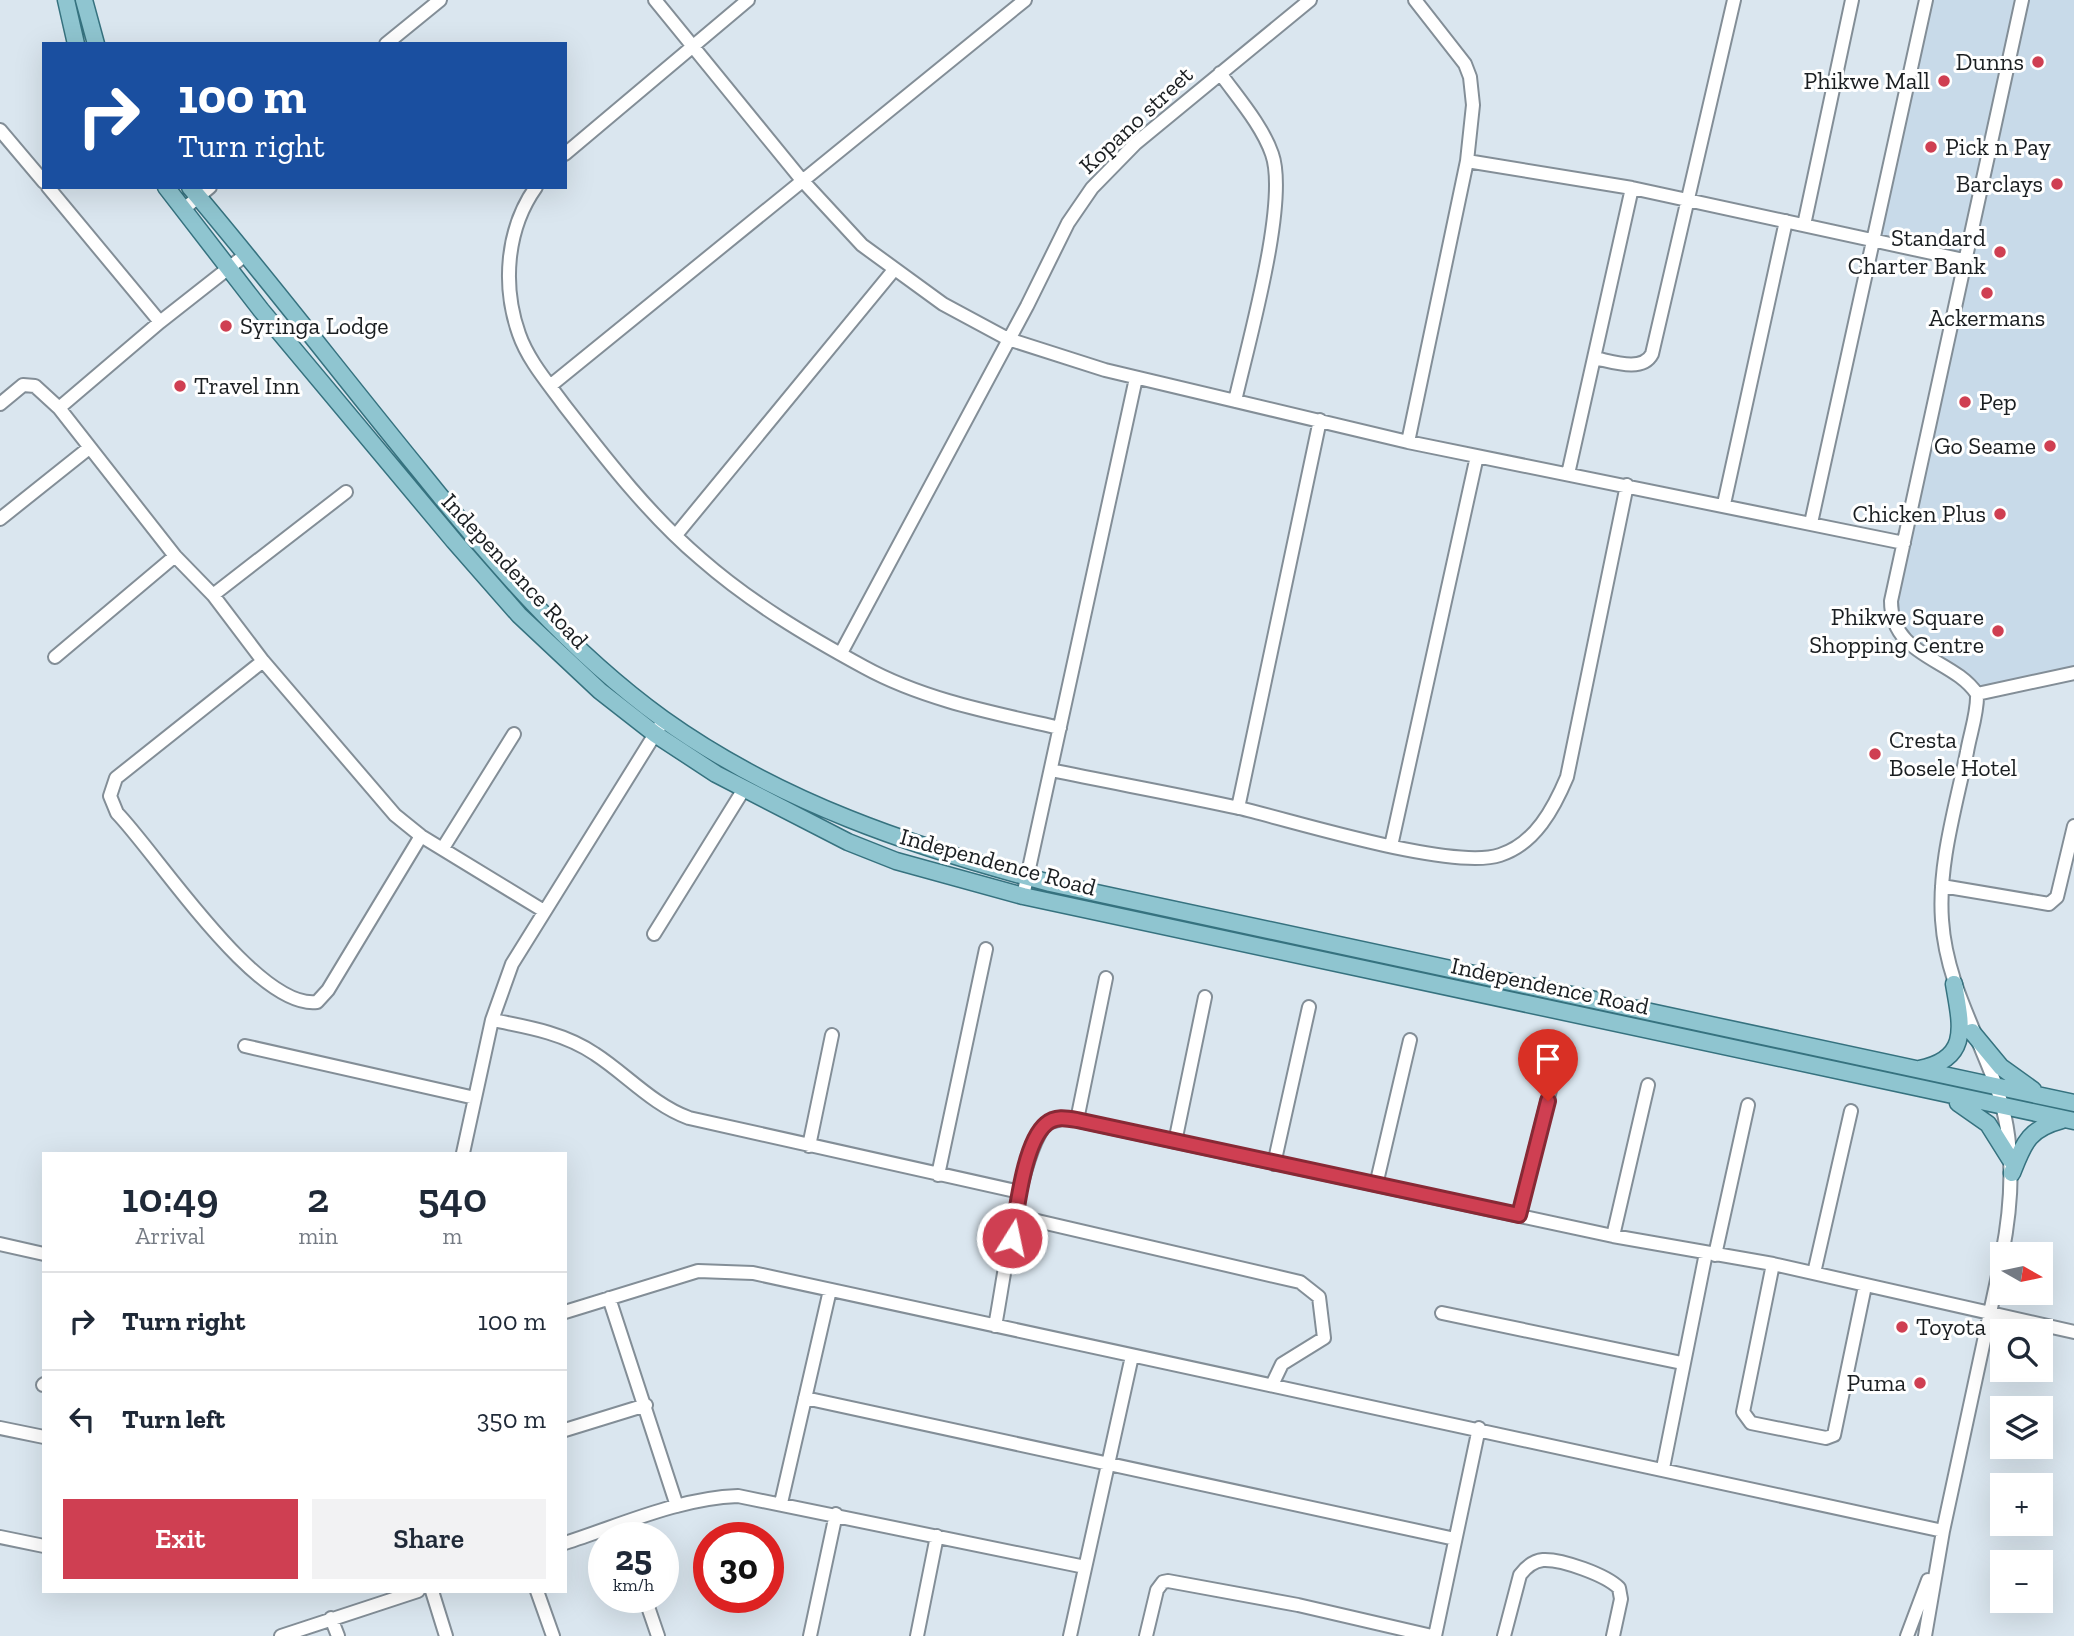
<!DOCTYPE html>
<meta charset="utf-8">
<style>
:root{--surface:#fff;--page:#f2f2f3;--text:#1f2937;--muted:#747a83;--line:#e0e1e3;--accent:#cf3f52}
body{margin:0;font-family:"Zilla Slab",serif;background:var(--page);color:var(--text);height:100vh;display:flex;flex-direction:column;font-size:26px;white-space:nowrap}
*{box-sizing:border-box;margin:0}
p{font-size:23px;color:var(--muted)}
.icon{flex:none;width:38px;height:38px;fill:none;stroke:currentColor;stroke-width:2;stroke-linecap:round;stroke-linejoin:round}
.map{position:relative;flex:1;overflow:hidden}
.side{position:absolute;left:42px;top:1152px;width:525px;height:441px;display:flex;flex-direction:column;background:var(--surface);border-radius:0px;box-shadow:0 7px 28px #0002}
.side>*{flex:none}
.guide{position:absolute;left:42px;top:42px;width:525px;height:147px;border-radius:0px;box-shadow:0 7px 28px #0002;background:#1a4fa0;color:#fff;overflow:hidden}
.needle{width:46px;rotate:99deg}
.buttons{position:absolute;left:1990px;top:1242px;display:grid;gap:14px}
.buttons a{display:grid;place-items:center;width:63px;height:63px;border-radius:0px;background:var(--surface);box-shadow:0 7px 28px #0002;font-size:35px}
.speed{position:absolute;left:588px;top:1522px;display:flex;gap:14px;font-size:35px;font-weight:700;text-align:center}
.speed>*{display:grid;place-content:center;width:91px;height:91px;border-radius:50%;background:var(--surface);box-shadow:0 7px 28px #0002;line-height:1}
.speed small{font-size:18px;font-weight:400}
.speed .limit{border:10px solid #d22;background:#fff;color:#111}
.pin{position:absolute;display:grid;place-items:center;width:60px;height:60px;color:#fff;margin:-72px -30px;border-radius:50% 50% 50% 0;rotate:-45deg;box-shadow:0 0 7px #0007}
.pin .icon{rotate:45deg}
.me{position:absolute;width:77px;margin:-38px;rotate:10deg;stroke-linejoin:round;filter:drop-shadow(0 0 5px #0008)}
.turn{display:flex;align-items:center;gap:24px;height:147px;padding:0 21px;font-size:32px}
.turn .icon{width:91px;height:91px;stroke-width:2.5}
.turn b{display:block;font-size:49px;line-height:60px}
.eta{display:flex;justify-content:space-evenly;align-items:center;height:119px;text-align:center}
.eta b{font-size:42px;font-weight:600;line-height:49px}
.primary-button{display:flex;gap:14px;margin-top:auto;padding:14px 21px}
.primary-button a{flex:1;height:80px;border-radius:0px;background:var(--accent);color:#fff;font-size:28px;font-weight:600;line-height:80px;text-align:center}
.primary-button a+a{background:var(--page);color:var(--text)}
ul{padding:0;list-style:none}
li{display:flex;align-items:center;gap:21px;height:98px;padding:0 21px;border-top:2px solid var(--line)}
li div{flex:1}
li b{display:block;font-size:26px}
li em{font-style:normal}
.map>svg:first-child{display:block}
.built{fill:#c8dae9}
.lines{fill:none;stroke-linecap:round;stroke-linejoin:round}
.minor-casing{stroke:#838e97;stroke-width:16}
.major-casing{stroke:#36727f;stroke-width:19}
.minor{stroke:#fff;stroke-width:12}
.major{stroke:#8fc5d0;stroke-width:16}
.route-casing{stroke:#872935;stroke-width:18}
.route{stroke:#cf3f52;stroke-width:12}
.poi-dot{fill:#cf3f52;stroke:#fff;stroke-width:2.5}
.labels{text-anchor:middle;stroke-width:6;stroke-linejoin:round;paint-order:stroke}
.poi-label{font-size:24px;fill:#1a1e21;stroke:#fff;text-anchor:end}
.street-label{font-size:24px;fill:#1a1e21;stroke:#fff}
</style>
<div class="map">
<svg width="2074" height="1636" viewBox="0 0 2074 1636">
<rect width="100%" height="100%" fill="#dae6ef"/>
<!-- built -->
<path class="built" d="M1926,0H2074V670L1977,698L1914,648L1893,619L1964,260L1875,240Z"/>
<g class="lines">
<defs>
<path id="minor" d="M655,0L801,179L862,245L943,304L1008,339L1105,370L1408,442L1904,543
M386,44L440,0
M1220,73C1237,97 1262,125 1272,154C1289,202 1247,347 1235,401
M0,130L44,182
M565,154L748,0
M1467,161L1632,188L1964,260
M48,187L160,322
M536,187C506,229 502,286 519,334C528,360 548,383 564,405C606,459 649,515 701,559C750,602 807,636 864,667C924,700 994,713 1060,728
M185,208L210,187
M1804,225L1852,0
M1594,358C1611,361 1642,373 1652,354L1734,0
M550,386L1025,0
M0,404L23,385L35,386L59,408L175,556L213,595L263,661L395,815L421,836L544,911
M59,408L160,322L244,256
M1408,442L1467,161L1473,105L1470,77L1465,64L1415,0
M1568,474L1632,188
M1724,504L1786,221
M0,519L89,448
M1811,523L1926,0
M676,535L893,271
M213,595L346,492
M841,653L1027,306L1068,223L1092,188L1136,143L1310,0
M55,657L175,556
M263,661L116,778L110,796L117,813C157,854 257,1010 317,1002L328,990L421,836
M1977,694C1953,658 1891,657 1891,601L2022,0
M1977,694C1978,712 1970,734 1967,752C1956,806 1938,864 1942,920C1946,981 1976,1030 1996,1086C2016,1141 2013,1199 2002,1255
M1977,694L2074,673
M1051,770C1113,783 1176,794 1239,808C1295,821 1452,871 1500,855C1535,844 1554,808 1567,777L1627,485
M1238,808L1320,420
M1391,846L1477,456
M443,848L514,734
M1942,886L2049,904L2057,897L2074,826
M1023,896L1136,378
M654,934L744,789
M492,1020C528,1027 564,1033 595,1054C626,1074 653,1105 689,1118L1020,1192
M245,1046L475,1098
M1077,1120L1106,978
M1175,1142L1205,997
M809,1146L832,1035
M463,1153L492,1020L512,964L660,726
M1274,1164L1309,1007
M938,1175L986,949
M1376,1185L1410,1040
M1519,1215L1553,1078
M1016,1216L1300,1282L1319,1297L1324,1338L1282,1364L1272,1385
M1613,1236L1648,1085
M0,1244L44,1254
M1715,1255L1748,1105
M1773,1264L1743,1412L1751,1423L1826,1438L1834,1435L1865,1286
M1814,1273L1851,1111
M609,1298L677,1506
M565,1312L698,1271L753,1273L1943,1531
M1442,1313L1682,1363
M995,1326C1004,1280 1019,1154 1047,1123L1065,1118L1613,1236L1773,1264L2074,1332
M43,1385L44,1384
M805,1398L1455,1539
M0,1428L44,1437
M565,1430L646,1405
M1663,1468L1706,1253
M781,1503L830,1290
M0,1537L44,1546
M565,1543C621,1525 679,1498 738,1496L1085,1567
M432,1591L446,1636
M537,1591L553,1636
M645,1598L658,1636
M331,1618L338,1636
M281,1636L418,1591
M810,1636L836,1514
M917,1636L937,1536
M1070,1636L1132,1356
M1146,1636L1157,1590L1163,1582L1168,1581L1298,1605L1432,1636
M1435,1636L1479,1428
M1504,1636L1520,1575C1526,1567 1533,1561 1543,1560C1562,1559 1606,1575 1619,1588L1621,1599L1613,1636
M1907,1636L1928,1580
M1925,1636L1943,1531L2002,1257"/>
<path id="major" d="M66,0L76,44
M84,0L96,44
M166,187L261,310L454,541L519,615L600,691L655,734L716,774L848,842L896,861L1023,896L2074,1121
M190,187C269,280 343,377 420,471C493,562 568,650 663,719C779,802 913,847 1050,883L2074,1103
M1972,1032L2001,1067L2033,1090
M1919,1069C1971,1059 1961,1025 1954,984
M1958,1103L1988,1124L2010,1159
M2012,1173C2024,1143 2028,1129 2062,1120"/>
</defs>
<!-- minor casing -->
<use href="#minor" class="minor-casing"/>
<!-- major casing -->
<use href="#major" class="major-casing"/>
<!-- minor -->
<use href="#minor" class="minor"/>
<!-- major -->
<use href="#major" class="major"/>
</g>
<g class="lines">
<defs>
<path id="route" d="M1012,1238C1017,1210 1024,1142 1046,1124C1055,1116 1066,1118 1077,1120L1519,1215L1548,1101"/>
</defs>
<!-- route casing -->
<use href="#route" class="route-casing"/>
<!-- route -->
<use href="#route" class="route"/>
</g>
<!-- markers -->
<g class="poi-dot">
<circle cx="2038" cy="62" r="7"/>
<circle cx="1944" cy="81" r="7"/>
<circle cx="1931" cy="147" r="7"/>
<circle cx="2057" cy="184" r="7"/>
<circle cx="2000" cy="252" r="7"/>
<circle cx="1987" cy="293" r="7"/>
<circle cx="226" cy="326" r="7"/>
<circle cx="180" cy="386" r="7"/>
<circle cx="1965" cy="402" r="7"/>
<circle cx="2050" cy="446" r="7"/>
<circle cx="2000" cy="514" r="7"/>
<circle cx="1998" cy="631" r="7"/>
<circle cx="1875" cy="754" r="7"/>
<circle cx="1902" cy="1327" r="7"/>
<circle cx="1920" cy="1383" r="7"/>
</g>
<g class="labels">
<!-- poi labels -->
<g class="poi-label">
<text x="2024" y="70">Dunns</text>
<text x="1930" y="89">Phikwe Mall</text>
<text x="1945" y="155" text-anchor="start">Pick n Pay</text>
<text x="2043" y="192">Barclays</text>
<text x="1986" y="246">Standard<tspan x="1986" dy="28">Charter Bank</tspan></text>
<text x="1987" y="326" text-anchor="middle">Ackermans</text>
<text x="240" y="334" text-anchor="start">Syringa Lodge</text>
<text x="194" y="394" text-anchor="start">Travel Inn</text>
<text x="1979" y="410" text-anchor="start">Pep</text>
<text x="2036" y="454">Go Seame</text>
<text x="1986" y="522">Chicken Plus</text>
<text x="1984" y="625">Phikwe Square<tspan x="1984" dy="28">Shopping Centre</tspan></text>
<text x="1889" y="748" text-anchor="start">Cresta<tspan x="1889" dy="28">Bosele Hotel</tspan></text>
<text x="1916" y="1335" text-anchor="start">Toyota</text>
<text x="1906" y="1391">Puma</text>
</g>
<!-- street labels -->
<g class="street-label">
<text transform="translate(1136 120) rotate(-43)" y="8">Kopano street</text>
<text transform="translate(515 571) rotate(47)" y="8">Independence Road</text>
<text transform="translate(998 862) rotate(15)" y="8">Independence Road</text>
<text transform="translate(1550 986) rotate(12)" y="8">Independence Road</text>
</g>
</g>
</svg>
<div class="buttons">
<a><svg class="needle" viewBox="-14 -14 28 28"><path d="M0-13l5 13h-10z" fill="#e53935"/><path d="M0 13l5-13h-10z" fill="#747a83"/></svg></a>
<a><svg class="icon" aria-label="search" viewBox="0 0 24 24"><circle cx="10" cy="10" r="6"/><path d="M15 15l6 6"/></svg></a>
<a><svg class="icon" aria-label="layers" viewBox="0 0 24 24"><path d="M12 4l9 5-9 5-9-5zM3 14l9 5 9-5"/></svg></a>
<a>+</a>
<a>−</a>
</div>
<div class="speed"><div>25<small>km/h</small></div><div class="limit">30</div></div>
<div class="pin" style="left:1548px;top:1101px;background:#d93025"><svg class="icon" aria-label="arrive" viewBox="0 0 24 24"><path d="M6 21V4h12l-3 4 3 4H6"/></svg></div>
<svg class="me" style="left:1012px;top:1238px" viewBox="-20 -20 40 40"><circle r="17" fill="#cf3f52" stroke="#fff" stroke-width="3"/><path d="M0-11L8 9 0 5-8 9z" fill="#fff"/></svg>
<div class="guide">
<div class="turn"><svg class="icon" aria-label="right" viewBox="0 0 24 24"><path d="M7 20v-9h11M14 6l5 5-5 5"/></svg><div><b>100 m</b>Turn right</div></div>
</div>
<section class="side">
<div class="eta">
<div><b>10:49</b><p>Arrival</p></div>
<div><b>2</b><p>min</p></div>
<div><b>540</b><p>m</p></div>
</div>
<ul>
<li><svg class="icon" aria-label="right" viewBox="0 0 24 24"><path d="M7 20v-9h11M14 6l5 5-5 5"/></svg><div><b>Turn right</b></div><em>100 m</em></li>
<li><svg class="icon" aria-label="left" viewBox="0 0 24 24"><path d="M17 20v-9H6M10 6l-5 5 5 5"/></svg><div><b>Turn left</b></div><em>350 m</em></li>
</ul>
<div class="primary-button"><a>Exit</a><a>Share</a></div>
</section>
</div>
